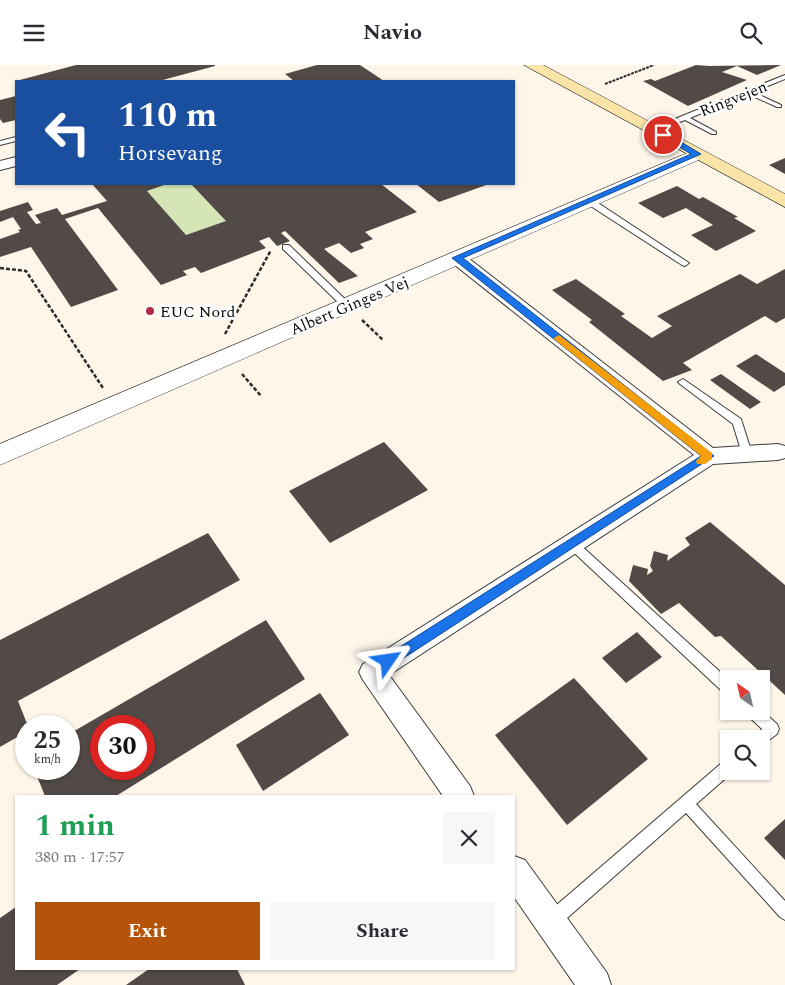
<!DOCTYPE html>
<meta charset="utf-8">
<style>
:root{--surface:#fff;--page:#f7f7f7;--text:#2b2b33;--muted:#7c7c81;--accent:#b45309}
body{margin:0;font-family:Spectral,serif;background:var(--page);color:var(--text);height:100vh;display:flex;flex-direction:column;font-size:19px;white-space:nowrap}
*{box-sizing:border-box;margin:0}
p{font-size:16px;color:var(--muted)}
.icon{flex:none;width:28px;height:28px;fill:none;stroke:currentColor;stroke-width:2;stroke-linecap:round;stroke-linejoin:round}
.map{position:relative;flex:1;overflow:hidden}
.panel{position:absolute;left:15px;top:730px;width:500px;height:175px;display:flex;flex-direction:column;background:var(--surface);border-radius:0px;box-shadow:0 1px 4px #0004}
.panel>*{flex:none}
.hud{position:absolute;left:15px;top:15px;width:500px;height:105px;border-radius:0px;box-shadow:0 1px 4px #0004;background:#1a4fa0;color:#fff;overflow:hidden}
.needle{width:32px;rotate:326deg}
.buttons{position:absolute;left:720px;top:605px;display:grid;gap:10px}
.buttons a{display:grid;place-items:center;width:50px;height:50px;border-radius:0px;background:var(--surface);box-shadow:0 1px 4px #0004;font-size:25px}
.speed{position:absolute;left:15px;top:650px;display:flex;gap:10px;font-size:25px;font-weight:700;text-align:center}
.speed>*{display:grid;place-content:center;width:65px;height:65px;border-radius:50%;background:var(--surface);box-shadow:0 1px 4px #0004;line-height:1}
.speed small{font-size:12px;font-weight:400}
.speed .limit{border:8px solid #d22;background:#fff;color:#111}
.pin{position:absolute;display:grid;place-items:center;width:42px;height:42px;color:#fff;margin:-21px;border:2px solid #fff;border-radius:50%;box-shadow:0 1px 5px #0007}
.me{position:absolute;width:55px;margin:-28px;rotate:58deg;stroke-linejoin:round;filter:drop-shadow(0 0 4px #0008)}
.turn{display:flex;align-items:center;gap:18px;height:105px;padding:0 20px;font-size:22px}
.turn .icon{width:65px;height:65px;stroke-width:2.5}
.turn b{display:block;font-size:35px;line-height:42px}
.round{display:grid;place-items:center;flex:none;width:52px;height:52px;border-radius:0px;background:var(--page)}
.summary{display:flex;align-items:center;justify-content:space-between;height:85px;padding:0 20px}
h1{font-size:30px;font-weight:700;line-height:38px;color:#1e9e55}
.cta{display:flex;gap:10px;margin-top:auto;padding:10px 20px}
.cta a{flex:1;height:58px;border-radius:0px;background:var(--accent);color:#fff;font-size:20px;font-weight:700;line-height:58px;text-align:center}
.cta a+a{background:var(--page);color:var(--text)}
header{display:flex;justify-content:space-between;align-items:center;height:65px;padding:0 20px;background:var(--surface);font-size:22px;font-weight:700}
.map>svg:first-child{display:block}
.green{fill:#d6e5b5}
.building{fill:#524a47;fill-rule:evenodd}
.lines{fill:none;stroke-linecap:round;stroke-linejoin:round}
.service-casing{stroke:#3d3d3d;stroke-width:2}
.minor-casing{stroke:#3d3d3d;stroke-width:2}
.tertiary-casing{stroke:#3d3d3d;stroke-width:1}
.secondary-casing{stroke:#2c2c2c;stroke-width:1}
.path-far1{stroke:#2c2c2c;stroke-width:2;stroke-dasharray:3 1;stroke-linecap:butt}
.path{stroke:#2c2c2c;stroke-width:2.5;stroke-dasharray:4 2;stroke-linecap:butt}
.service{fill:#fff;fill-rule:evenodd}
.minor{fill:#fff;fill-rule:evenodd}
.tertiary{fill:#fff;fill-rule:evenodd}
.secondary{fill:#fae4a7;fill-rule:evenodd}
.route{fill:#1a73e8;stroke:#114b97}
.slow{fill:#f59e0b}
.poi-dot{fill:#b12b47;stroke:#fff;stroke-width:2}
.labels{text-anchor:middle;stroke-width:5;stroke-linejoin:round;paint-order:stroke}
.far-street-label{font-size:16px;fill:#0a0a0a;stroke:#fff}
.far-poi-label{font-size:16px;fill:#0a0a0a;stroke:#fff;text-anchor:start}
</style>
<header><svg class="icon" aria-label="menu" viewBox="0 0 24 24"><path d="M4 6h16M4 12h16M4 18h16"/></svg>Navio<svg class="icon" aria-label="search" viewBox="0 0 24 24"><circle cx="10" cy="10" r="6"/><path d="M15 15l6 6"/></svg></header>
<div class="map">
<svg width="785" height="920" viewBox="0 0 785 920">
<rect width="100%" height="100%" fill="#fef6e9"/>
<!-- green -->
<path class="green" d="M168,119H191L226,156L186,170L147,126Z"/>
<!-- building -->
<path class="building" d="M76,0H215V1L159,16H16Z
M317,0H360L384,16H294L285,9Z
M696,0L709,1L781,0L757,10L737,1L722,7L747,15L688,41L643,16L651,14L655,16Z
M16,31V55L3,58L0,54V35Z
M785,93V109L769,100Z
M92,119H167L147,126L186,170L226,156L191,119H381L417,147L365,167L373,174L360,179L364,183L351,188L339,178L324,184L358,211L339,218L285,166L281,168L290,176L277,181L269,172L259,176L266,183L201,208L195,202L183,206L187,210L161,220L98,143L65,154L118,225L71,242L31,182L0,192V174L20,167L18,165L21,164L13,152L0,157V146L28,137L33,145L27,147L36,159L41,158L35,150L57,143L62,150L107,136Z
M416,119H489L439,137Z
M677,121L699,134L703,132L738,152L734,153L756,166L716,186L691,170L713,160L686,143L663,153L638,138Z
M785,204V253L776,258L765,251L683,298L692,305L663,316L589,257L592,255L552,225L576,214L625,249L621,251L652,273L672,261L657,251L740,209L757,219Z
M756,289L785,308V320L774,327L736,301Z
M721,309L761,337L750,344L710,315Z
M384,377L428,425L330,478L289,426Z
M710,457L785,520V630L721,571L715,572L679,538L661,549L629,516L633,500L648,504L647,510L653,506L650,501L654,486L668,490L667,496L690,480L685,473Z
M208,468L240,515L18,636L28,661H26V667L0,682V575Z
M266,555L305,614L116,731H45L34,704H69V669ZM101,661H144V704H101Z
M637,567L662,592L626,618L602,593Z
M574,613L648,694L567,760L495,670Z
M320,628L349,670L263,726L236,680Z
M785,754V795L764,773Z
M16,842V904H80L57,920H0V853Z
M149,904H237L245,920H126Z"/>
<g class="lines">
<defs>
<path id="service" d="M785,10V14L753,27L781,40V42H777L748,29L690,53L716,67V69H712L685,55L656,66L651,65L682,51Z
M16,72V76L0,80V76Z
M586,134H592L689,198L685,201L682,200L586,138Z
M283,180H289L350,239V243H344L283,184Z
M683,314L741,354L752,389L751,392H743L733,359L680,319L678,317Z
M572,474L576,476L729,615V630L724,628L568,482L566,479L568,476Z
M761,645L777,659L779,664L777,669L761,681V674H754L762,664L748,651L746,646H761Z
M729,694V706H734L696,739L785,836V855L780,852L686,748L557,862L551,864L545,862L543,856L545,850L724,696Z"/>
<path id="minor" d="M16,92V101L0,105V96Z
M457,188L463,189L713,383L778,379L785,381V393L778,395L713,399L389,610L470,721L474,731H443L363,615L359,607L363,599L694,390L451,197L449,193L451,189Z
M514,791L525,795L607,908L611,920H575L514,832Z"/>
<path id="tertiary" d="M697,84L703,85L706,89L703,93L0,400V379Z"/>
<path id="secondary" d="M524,0H543L785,129V142Z"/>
</defs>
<!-- service casing -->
<use href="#service" class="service-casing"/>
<!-- minor casing -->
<use href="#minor" class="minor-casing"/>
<!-- tertiary casing -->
<use href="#tertiary" class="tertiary-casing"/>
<!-- secondary casing -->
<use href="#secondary" class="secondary-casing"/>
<!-- path-far1 -->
<path class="path-far1" d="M605,19L654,0"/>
<!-- path -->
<path class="path" d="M0,203L26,206L103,323
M362,255L383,275
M225,269L271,185
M242,309L261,331"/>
<!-- service -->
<use href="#service" class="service"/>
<!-- minor -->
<use href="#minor" class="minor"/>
<!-- tertiary -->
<use href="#tertiary" class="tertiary"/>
<!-- secondary -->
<use href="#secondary" class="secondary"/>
</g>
<!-- route -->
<path class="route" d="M661,68H666L701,89L463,193L714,391L393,600H384L382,596L384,592L701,391L452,193L691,89L661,71Z"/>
<!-- slow -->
<path class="slow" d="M559,270L712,388V394L705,399H697L696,396L701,391L555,275L554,273Z"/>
<!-- markers -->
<circle class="poi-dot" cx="150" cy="246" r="5"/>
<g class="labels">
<!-- far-street labels -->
<g class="far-street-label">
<text transform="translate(733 33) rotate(-22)" y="6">Ringvejen</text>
<text transform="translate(349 240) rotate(-23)" y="6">Albert Ginges Vej</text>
</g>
<!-- far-poi labels -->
<g class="far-poi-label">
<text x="160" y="252">EUC Nord</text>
</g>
</g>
</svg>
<div class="buttons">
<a><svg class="needle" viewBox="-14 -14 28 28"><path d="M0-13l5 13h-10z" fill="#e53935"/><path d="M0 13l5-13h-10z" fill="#7c7c81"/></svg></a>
<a><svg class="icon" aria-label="search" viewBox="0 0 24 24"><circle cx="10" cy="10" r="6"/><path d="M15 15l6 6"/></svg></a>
</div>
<div class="speed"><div>25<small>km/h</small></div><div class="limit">30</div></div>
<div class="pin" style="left:663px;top:70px;background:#d93025"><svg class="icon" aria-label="arrive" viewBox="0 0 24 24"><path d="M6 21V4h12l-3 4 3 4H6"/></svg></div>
<svg class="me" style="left:388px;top:596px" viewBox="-20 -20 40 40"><path d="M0-17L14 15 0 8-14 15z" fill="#1a73e8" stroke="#fff" stroke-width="4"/></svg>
<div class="hud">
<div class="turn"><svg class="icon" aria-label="left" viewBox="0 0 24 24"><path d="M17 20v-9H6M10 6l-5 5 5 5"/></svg><div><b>110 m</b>Horsevang</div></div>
</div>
<section class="panel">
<div class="summary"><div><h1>1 min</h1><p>380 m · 17:57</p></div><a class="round"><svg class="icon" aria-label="close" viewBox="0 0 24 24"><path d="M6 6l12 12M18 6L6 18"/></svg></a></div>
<div class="cta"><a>Exit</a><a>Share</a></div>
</section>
</div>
